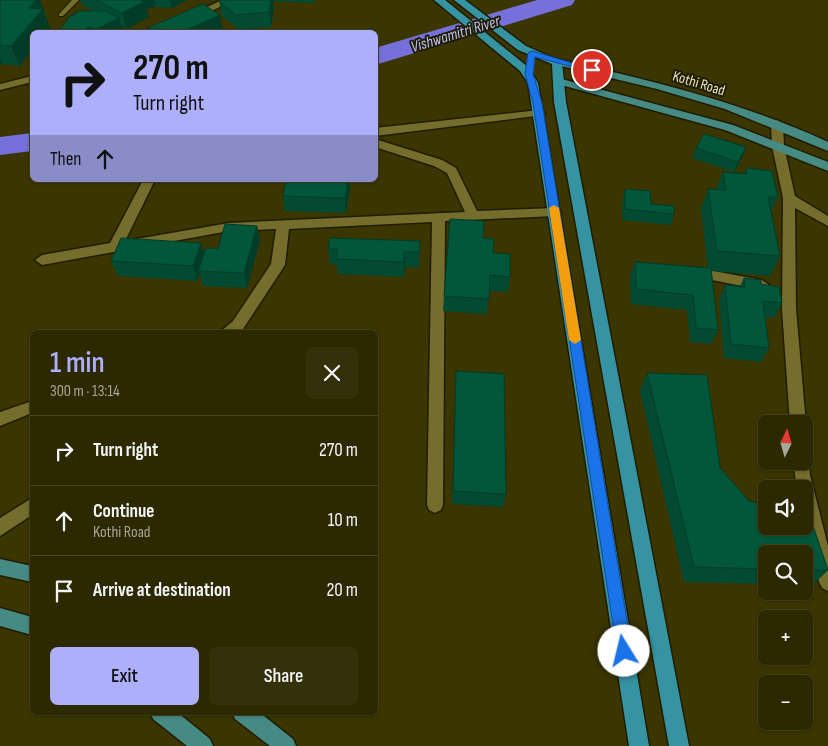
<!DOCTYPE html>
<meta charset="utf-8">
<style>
:root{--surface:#2c2800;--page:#34300a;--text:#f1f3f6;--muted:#a6a699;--line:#484422;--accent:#adaffb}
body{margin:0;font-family:"Sofia Sans Condensed",sans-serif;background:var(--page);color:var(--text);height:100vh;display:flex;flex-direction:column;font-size:19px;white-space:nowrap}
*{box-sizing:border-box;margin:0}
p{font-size:16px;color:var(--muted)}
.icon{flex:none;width:28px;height:28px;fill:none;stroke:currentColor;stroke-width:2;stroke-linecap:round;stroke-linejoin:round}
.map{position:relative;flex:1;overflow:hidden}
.side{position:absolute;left:30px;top:330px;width:348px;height:385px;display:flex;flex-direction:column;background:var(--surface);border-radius:8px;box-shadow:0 1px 4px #0004,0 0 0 1px var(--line)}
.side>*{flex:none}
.banner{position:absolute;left:30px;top:30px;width:348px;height:152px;border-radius:8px;box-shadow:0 1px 4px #0004,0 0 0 1px var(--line);background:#adaffb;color:#111;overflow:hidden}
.needle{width:32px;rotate:5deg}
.tools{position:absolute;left:758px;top:415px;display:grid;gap:10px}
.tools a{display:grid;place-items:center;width:55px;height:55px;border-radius:8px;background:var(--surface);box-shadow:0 1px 4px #0004,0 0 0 1px var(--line);font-size:25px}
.pin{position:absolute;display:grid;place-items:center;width:42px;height:42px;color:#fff;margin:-21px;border:2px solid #fff;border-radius:50%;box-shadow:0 1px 5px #0007}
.me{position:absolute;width:55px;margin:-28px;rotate:351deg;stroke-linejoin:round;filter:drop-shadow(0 0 4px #0008)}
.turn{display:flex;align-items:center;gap:18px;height:105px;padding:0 20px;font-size:22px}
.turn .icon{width:65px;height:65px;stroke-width:2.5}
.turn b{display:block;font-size:35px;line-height:42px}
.then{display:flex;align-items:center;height:48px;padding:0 20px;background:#0003;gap:10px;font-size:19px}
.round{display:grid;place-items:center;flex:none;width:52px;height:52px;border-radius:8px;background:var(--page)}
.head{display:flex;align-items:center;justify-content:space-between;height:85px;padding:0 20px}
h1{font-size:30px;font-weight:600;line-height:38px;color:var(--accent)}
.button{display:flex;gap:10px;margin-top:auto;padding:10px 20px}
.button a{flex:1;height:58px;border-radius:8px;background:var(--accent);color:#111;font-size:20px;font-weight:600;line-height:58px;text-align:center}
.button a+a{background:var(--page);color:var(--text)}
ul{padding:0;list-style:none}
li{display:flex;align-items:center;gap:15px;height:70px;padding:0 20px;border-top:1px solid var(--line)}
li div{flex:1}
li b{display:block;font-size:19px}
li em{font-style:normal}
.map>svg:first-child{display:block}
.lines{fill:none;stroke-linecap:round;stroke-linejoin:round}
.river{fill:#7570da;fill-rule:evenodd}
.service-casing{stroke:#201c00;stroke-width:2}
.minor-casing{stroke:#201c00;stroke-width:3}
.primary-casing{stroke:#201c00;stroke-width:3}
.trunk-casing{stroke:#201c00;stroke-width:3}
.service{fill:#746d2c;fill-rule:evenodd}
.minor{fill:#746d2c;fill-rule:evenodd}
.primary{fill:#468a84;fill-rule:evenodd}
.trunk{fill:#3694a2;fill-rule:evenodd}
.wall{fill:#024a32}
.shaded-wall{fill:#013c29}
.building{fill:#02563a;stroke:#013c29}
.route{fill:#1a73e8;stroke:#114b97}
.slow{fill:#f59e0b}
.labels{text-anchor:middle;stroke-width:4;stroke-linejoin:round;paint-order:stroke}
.far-street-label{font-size:15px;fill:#e7e3c3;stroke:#1f1c02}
.far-water-label{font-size:16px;font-style:italic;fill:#bdbff4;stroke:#1f1c02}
</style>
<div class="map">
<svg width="828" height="746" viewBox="0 0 828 746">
<rect width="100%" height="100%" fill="#3b3500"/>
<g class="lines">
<!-- river -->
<path class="river" d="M537,0H575L572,5L375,65V48Z
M32,133V151L0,155V137Z"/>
<defs>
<path id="service" d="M72,0H79L63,16H59V14Z"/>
<path id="minor" d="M222,0H235L166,32H154Z
M32,76V82L0,90V84Z
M539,110L545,113L543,115L375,136V128Z
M777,120L783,124L784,146L795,196L828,216V226L795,208L796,309L806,424L804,428V424H790L782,309L783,198L772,146L771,124Z
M375,139L442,160L456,168L477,211L555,208L561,212L555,216L445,221L443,505L441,510L435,513L429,510L427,505L432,222L289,229L285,265L243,329L237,332H220L233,321L271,264L276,229L229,231L42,265L35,260L42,255L110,243L143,180H155L125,241L229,223L465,212L447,173L434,166L375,147Z
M692,267L762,280L769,285L762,290L687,275L685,272L687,269Z
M32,401V413L0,426V412Z
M804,455L809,461L810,475L828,546V591L822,588L819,582L804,517V489H797L793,461H804Z
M32,498V515L0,536V518Z"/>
<path id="primary" d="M557,59C650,80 741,102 828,142V151L725,109L657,89L553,64V60Z
M558,78L733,125L828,162V171L725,130L554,83V79Z
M0,559L32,566V582L0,575Z
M0,608L32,617V635L0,626Z
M150,712H177L210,739L213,746H187L153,719Z
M232,712H259L293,739L296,746H270L235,719Z"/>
<path id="trunk" d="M434,0H445L528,67L538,83L649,746H629L528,83L520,71Z
M454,0H465L526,46L562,62L566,102L689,746H669L554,102L552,64L518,50Z"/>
</defs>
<!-- service casing -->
<use href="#service" class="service-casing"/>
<!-- minor casing -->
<use href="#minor" class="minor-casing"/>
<!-- primary casing -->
<use href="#primary" class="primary-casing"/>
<!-- trunk casing -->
<use href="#trunk" class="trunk-casing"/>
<!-- service -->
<use href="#service" class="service"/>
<!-- minor -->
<use href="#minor" class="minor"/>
<!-- primary -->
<use href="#primary" class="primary"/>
<!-- trunk -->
<use href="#trunk" class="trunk"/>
</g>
<!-- wall -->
<path class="wall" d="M0,0H40L46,16V17L50,28V29L60,30L75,15L93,11L82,5L80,0H187L172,8L156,7L146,9L149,17L127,29L121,26L123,32H32V54L31,51L20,66L3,64L0,65Z
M220,0H315L314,3L273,1L274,8L271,27L239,30L222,16L219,1Z
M696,148L742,158L734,172L692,158Z
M746,168L778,197L771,211L780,256L770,276L711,271L718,330L711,344L690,342L687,310L631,304L630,277L635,262L708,268L701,209L708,189H716L723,172L744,174Z
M350,189L346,213L285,211L283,196Z
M625,189L651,204L674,214L671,225L622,220L623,199Z
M257,226L260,241L247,288L203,286L200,274L197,281L118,276L111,261L201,243L204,254L218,249Z
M483,238L510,277L508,292L489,291L487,314L443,311L444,296Z
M420,241L419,268L405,267L404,277L338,274L337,265L330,264L328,249Z
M744,278L761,284L782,303L774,318L765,317L769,348L761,362L724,358L719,300L725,285L740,286Z
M456,371L506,494L503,507L452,504Z
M647,373L720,468L749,501L828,570L813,585H804V554H766V584L684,582L640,391Z"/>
<!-- shaded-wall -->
<path class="shaded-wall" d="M36,0H40L50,28L47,32H32V43L28,42L31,51L20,66L11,46L29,8Z
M135,0H154L156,7L146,9L149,17L127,29L122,13Z
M170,0H187L172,8Z
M271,0H273L274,8L271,27L269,12Z
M220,15L223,30L217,32H182Z
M119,18L123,32H98L97,29Z
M88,27L90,32H85Z
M0,58L3,64L0,65Z
M746,147L742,158L734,172L738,162Z
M348,180H349L350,189L346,213L345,198Z
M257,226L260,241L247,288L244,273Z
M201,243L205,258L198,271L200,274L197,281L193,266Z
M404,252L405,267L404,277Z"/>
<!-- building -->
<path class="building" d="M0,0H36L29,8L43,9L11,46L0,45Z
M96,0H141L144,2L122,13Z
M220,0H271L269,12L236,15L219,1Z
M203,4L220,15L182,32H139Z
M78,11H105L119,18L97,29L88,27L85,32H35L39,28L60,30L71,15H75Z
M32,36V43L28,42Z
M704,134L746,147L738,162L696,148Z
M746,168L772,171L778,197H768L780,256L717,251L708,189L726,190L723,172L747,174Z
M286,180H348L345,198L283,196Z
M625,189L650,191L651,204L674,206V214L625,209Z
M450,219L484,221L483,238L494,239L493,253L510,254V277L490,275L489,299L444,296Z
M225,224L257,226L244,273L198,271L206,248L218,249Z
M121,238L201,243L193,266L111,261Z
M330,238L420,241L419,252H404V262L336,259L338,249H328Z
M635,262L711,268L718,330L696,328L693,295L636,289Z
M744,278L761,280V284L779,287L782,303L763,301L769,348L731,344L725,285L745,287Z
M456,371L504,374L506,494L453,491Z
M647,373L707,375L720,468L749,501L766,505V526H804V513L809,514L828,570H804V554H766V569L694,567Z"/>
<!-- route -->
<path class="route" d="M532,51L596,70L592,72L535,57L533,74L542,103L632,651L629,656L624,658L619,656L617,651L533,103L525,74L528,53Z"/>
<!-- slow -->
<path class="slow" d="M554,205L559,208L581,340L575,344L569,340L549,208Z"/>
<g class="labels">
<!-- far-street labels -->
<g class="far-street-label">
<text transform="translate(699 83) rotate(17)" y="5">Kothi Road</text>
</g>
<!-- far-water labels -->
<g class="far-water-label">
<text transform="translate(455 33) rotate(-17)" y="6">Vishwamitri River</text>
</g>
</g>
</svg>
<div class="tools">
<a><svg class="needle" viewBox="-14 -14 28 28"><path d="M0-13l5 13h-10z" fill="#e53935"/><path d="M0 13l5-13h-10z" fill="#a6a699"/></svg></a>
<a><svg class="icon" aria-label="sound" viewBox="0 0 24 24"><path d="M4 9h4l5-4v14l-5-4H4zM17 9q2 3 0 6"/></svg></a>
<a><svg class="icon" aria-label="search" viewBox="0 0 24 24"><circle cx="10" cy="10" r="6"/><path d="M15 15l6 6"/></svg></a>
<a>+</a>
<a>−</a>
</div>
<div class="pin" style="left:592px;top:70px;background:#d93025"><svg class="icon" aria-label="arrive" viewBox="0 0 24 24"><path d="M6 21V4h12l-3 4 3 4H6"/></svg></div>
<svg class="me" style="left:624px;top:651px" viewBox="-20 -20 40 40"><circle r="19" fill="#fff"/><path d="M0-13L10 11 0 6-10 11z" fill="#1a73e8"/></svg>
<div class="banner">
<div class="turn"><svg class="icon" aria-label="right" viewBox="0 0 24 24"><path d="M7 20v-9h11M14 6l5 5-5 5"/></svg><div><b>270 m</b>Turn right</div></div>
<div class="then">Then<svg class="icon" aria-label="ahead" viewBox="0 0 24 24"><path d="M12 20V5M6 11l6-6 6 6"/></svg></div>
</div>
<section class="side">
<div class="head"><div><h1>1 min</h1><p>300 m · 13:14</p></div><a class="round"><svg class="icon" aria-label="close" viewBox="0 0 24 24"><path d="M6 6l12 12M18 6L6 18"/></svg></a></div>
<ul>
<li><svg class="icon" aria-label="right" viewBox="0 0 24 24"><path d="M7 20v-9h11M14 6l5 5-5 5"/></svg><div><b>Turn right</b></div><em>270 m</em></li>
<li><svg class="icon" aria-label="ahead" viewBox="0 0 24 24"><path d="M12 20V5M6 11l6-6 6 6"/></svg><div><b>Continue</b><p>Kothi Road</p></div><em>10 m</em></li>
<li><svg class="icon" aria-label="arrive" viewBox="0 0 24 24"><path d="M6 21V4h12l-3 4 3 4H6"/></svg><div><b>Arrive at destination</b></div><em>20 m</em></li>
</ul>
<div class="button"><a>Exit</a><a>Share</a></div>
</section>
</div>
